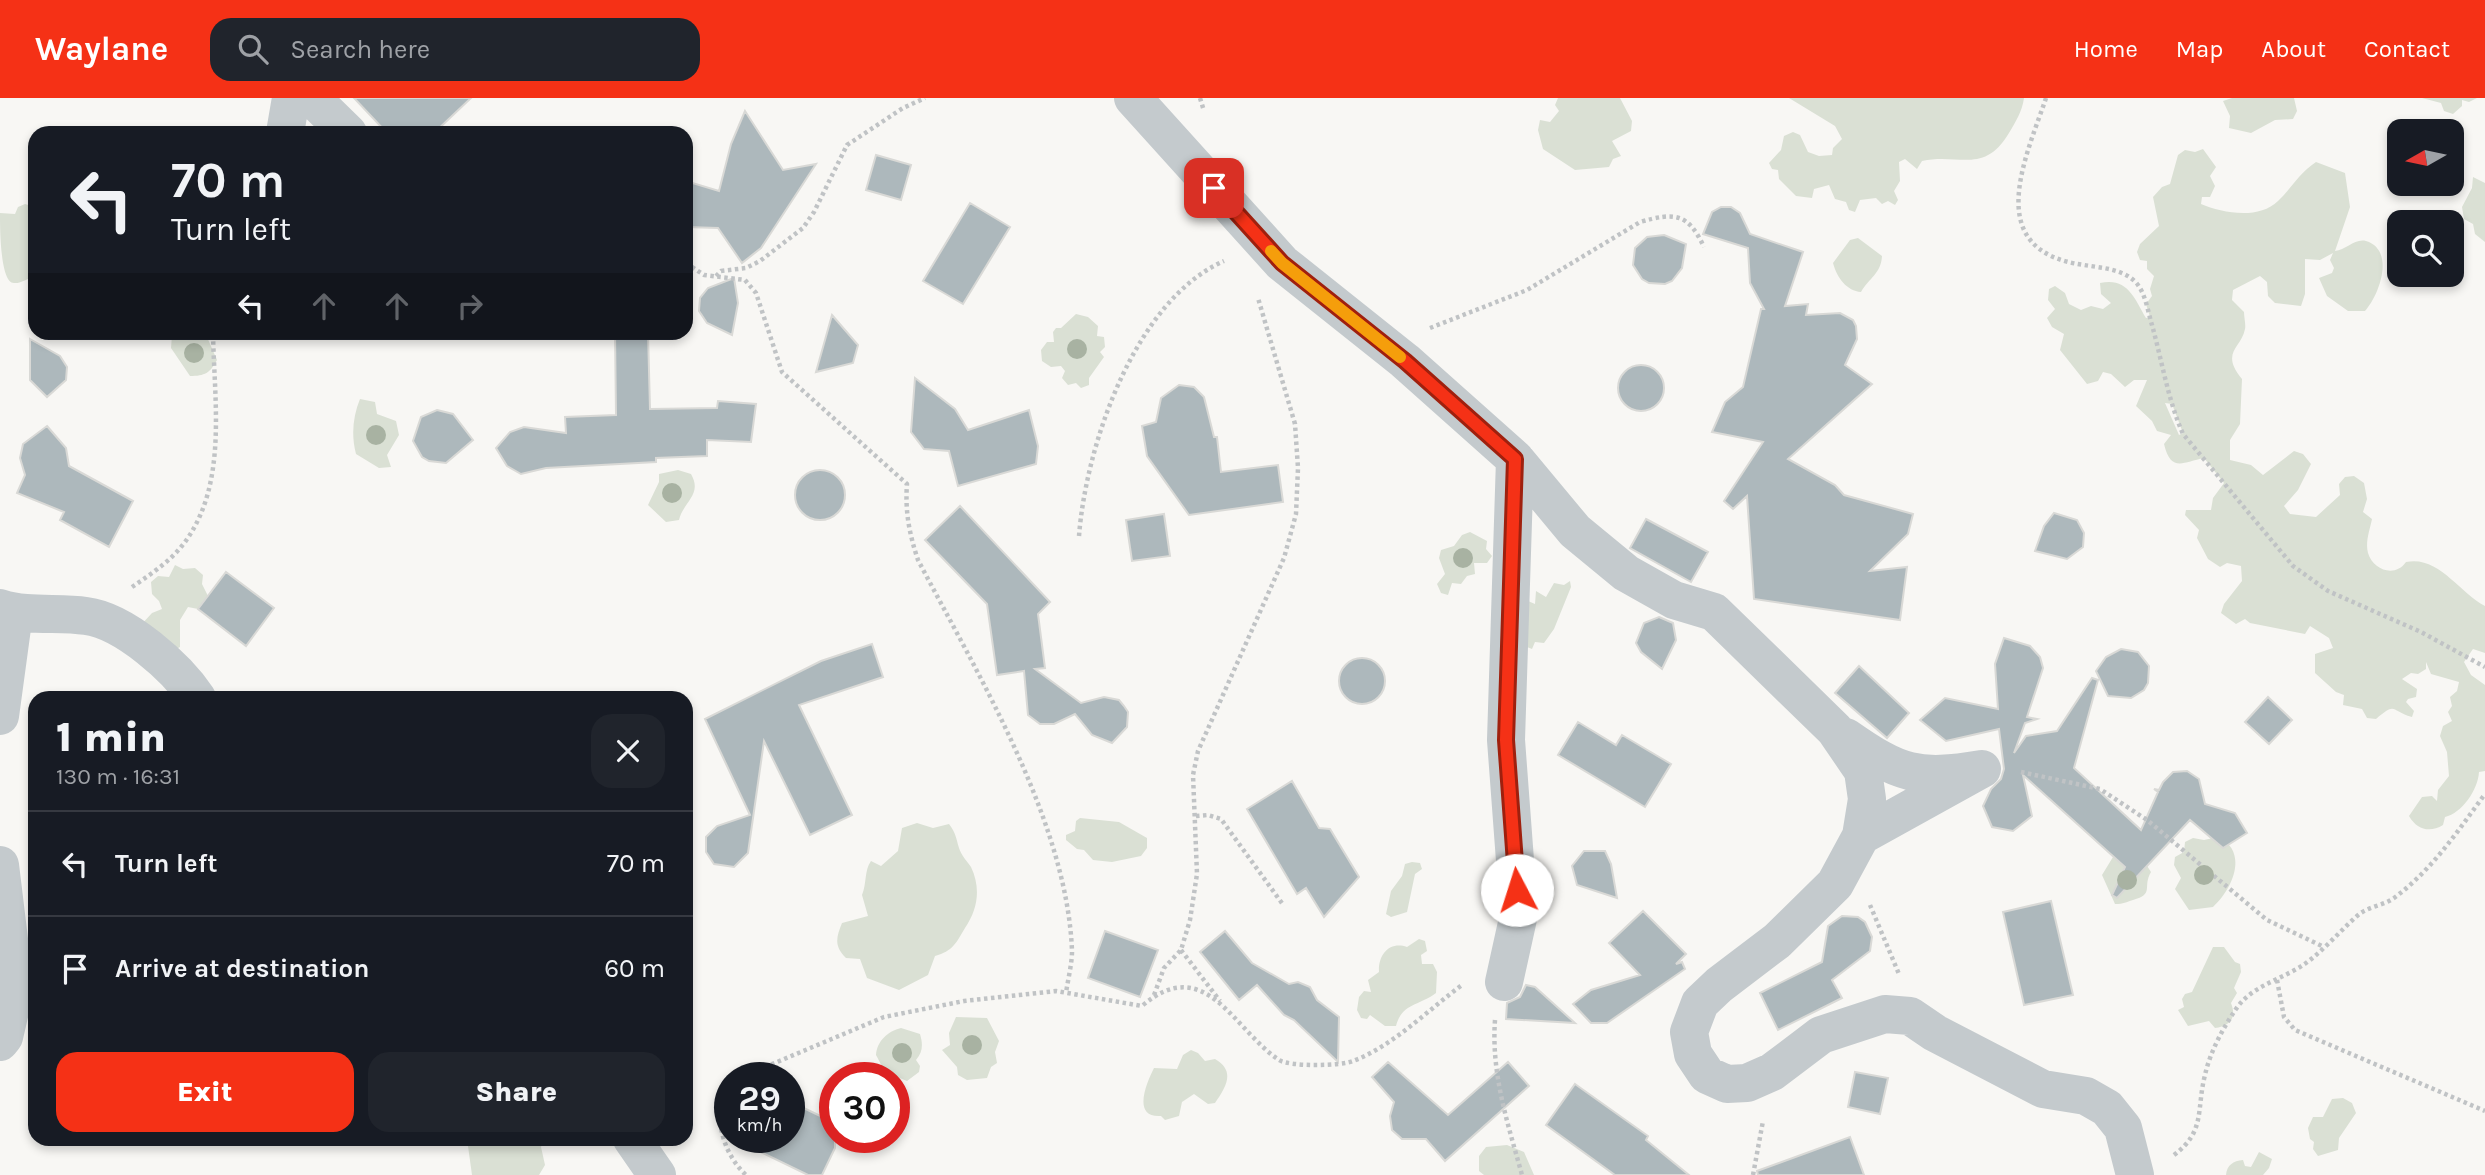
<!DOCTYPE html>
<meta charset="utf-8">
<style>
:root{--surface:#171b24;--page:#20242c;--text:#f1f3f6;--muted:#9ea1a6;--line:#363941;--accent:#f53116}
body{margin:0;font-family:Karla,sans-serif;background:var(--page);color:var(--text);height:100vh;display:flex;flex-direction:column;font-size:26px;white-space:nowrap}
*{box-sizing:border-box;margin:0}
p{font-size:23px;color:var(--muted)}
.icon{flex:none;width:38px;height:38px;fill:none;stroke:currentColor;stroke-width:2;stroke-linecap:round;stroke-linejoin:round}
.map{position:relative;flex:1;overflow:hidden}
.drawer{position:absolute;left:28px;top:593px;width:665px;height:455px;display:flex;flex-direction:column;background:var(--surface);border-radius:21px;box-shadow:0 4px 10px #0003}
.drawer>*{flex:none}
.banner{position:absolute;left:28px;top:28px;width:665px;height:214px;border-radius:21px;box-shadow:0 4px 10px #0003;background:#171b24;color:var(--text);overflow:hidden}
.needle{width:46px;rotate:261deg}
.buttons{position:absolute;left:2387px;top:21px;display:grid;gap:14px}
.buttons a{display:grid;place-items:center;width:77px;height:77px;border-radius:14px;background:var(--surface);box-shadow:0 4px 10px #0003;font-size:35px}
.speed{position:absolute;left:714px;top:964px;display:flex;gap:14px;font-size:35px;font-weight:700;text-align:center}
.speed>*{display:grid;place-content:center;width:91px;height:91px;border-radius:50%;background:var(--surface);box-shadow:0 4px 10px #0003;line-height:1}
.speed small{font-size:18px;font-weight:400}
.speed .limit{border:10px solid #d22;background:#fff;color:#111}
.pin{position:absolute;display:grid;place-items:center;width:60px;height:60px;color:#fff;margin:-30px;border-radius:14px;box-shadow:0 4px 10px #0006}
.me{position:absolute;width:77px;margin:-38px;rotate:355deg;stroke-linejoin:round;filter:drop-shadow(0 0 5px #0008)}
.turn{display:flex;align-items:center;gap:24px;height:147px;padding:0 28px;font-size:32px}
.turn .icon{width:91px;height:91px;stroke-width:2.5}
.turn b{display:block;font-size:49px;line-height:60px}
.lanes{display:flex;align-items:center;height:66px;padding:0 28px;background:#0003;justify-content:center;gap:35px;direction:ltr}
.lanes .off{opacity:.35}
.round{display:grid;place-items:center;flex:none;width:74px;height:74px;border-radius:21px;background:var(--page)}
.headline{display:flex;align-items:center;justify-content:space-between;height:119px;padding:0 28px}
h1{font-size:42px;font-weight:800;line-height:52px}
.primary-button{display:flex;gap:14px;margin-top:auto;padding:14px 28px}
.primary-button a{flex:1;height:80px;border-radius:21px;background:var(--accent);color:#fff;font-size:28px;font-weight:800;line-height:80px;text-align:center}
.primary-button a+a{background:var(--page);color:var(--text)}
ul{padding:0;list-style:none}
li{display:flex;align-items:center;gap:21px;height:105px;padding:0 28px;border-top:2px solid var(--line)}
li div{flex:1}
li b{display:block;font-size:26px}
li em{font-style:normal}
header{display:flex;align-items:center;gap:42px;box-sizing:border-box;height:98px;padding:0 35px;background:var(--accent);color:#fff}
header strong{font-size:33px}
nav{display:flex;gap:38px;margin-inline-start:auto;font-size:24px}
.search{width:490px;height:63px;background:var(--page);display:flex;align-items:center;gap:18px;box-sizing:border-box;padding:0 24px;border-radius:21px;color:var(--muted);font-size:26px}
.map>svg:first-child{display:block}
.green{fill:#dae0d4;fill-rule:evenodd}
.building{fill:#adb8bc;stroke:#d9d9d6;stroke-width:2}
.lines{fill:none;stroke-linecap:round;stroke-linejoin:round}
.path{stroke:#c0c3c5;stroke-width:4.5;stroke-dasharray:3.5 3.5;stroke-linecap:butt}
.minor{stroke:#c4cacd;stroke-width:38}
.tree{fill:#a8b2a2}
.route-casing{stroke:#9f200e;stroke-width:18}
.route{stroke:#f53116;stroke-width:12}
.slow{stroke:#f59e0b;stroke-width:12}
</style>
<header>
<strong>Waylane</strong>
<div class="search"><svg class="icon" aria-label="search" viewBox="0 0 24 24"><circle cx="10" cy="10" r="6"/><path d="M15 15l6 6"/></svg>Search here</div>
<nav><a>Home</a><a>Map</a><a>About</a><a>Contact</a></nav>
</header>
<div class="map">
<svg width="2485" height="1077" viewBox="0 0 2485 1077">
<rect width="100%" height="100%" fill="#f8f7f4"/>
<!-- green -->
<path class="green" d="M1558,0H1620L1632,23L1631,33L1612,43L1621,58L1613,61L1609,69L1575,72L1543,51L1538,32L1540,22L1550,24L1559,13L1555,7Z
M1789,0H2024C2022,14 2016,23 2009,35C1984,77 1959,55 1922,63L1917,71L1905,61L1899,64L1900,83L1894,93L1898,102L1895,107L1888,103L1882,106L1876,100L1860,102L1855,114L1849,112L1846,104L1835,101L1829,87L1814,91L1812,100L1796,98L1779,81L1778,72L1772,71L1769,65L1781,52L1784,38L1793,34L1800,37L1808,54L1819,58L1832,57L1833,50L1842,41L1835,28Z
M2232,0H2294L2297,13L2293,21L2275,22L2251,35L2229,30L2230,18L2223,3Z
M2422,0H2477L2469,4L2462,2V8L2453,16L2444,13L2441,5Z
M2203,51L2216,69L2210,78L2215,88L2210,99H2202L2201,106C2222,115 2259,122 2278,103C2292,90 2299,75 2316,64L2345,75L2350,109L2335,153C2346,152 2355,140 2366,143C2396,152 2379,198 2365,213H2348L2327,198L2319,180L2332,175L2334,170L2330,162L2333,155L2320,162L2305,161V196L2301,208L2275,205L2268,198L2267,184L2260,178L2233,192L2232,202L2244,214C2244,219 2246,227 2245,231C2241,251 2220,254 2242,281L2240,326L2230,342V362L2251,367L2263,377L2294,353L2303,356L2311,366L2298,392L2284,408L2290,416L2316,419L2340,397L2339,386L2345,379L2354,378L2364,385L2367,401L2363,414L2372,421C2370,431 2365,444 2368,455C2373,472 2395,480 2406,464C2438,457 2459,494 2485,508V555L2473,551L2464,564L2471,577L2485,587V673L2479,674C2478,692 2462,715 2445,719L2443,727C2430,735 2417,732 2409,718L2422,699L2432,698L2437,703L2438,692L2449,678L2447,654L2440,638L2443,628L2452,623L2448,614L2452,608L2450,599L2457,593L2459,584L2431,576L2426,564V571L2418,576L2411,575L2402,581L2417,591L2416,599L2408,601L2406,604L2414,613L2412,619C2390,613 2397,603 2376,621L2367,620L2362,611L2343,607L2344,597L2336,594L2315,575V556L2333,550L2329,540L2310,528L2305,536L2250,525L2245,521L2236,526L2221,515L2224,506L2242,483L2241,468L2227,465L2220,469L2208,461L2197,440L2199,432L2185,417L2186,412H2211L2213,400L2224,385L2204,360C2183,364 2171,375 2164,346L2171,337L2157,333L2152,323L2136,308L2147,282H2134L2125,289L2111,276L2103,274L2098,283L2087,286L2060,252L2064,236L2052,229L2047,220L2055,211L2048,202L2049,191L2055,188L2065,195L2069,206L2081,212L2091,208L2103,211L2111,205L2101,196L2100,185C2127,179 2134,199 2146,220L2150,219L2146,206L2152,198L2150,191L2154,178L2147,171V163L2140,162L2137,154L2140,146L2159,128L2153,99L2162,89L2170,86L2178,57L2185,52L2195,54ZM2165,305L2172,306L2183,335L2179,337Z
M2473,79L2485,85V144L2475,136L2473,126L2464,121L2462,109L2472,90Z
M25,106L35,109V178C29,180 20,186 14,185C0,185 0,130 0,115L15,116L18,109Z
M1858,140L1882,158C1881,176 1869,180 1861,194C1847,193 1837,180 1833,165L1850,142Z
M1076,216L1088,219L1098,228L1097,238L1104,239L1105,249L1100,254L1104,259L1089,280V287L1081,290L1076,285L1068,287L1062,280L1065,273L1061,268L1051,269L1042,263L1041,252L1047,244H1054L1053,234L1056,230H1061Z
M191,234L207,239L217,262C210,275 205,278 190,278L171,250L172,237Z
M360,301L375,304L377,316L396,323L399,337L387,357L391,369L379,370L356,356C351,337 353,318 360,301Z
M678,372L691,376C703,397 683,404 679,422L666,424L648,407L659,384V376Z
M1470,434L1487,443L1486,451L1492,458L1487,465H1474L1475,476L1467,478L1461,486L1452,485L1448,497L1441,495L1437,486L1445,476L1439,460L1441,452L1454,448L1462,437Z
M175,467L183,471L195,470L203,477L202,486L208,498L198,511L188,509L180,522V549L173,553L140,528L152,515L162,511L159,503L152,496L151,484L158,478L169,479Z
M1570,483L1571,489L1554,531L1544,545L1535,544L1532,551L1527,549L1528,503L1535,506L1536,493L1546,499L1554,485L1564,487Z
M1080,720L1119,724L1147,740V750L1141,758L1112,764L1093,762L1084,752L1077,751L1066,742V737L1075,733L1076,723Z
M917,725L933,730L949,726C956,735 956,740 959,750C961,757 967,763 971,769C981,790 978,811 965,830C956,845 953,853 935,858L928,877L899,892L867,880L860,861L846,860C834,848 836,840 842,825L868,818L862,797C867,785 864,773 871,763L881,768L898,753L902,730Z
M2218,739C2249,753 2233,791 2213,809L2189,812L2175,791L2181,780L2174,767L2175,759L2184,754L2185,744L2193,740L2204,742Z
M2121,758L2142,760L2151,774C2142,789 2155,796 2133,802C2126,804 2124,806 2115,806L2102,777L2113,759Z
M1412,764L1420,765L1422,771L1415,776L1407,814L1391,819L1386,816L1391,793L1402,778L1405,766Z
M1419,841L1425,843L1427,853L1421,857L1422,866H1433L1437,874L1436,895C1419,908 1402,905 1396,928H1385L1370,917L1367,921L1361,920L1357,912L1359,899L1364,893L1371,894L1368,882L1379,874C1378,856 1390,843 1407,849Z
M2213,849H2224L2235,864L2240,866L2241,874L2234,890L2237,895L2231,905C2237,920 2230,928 2215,930L2209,923L2188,928L2178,912L2184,909L2182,901L2185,896L2192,894Z
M956,919L987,920L999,943L995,954L997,965L991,969L987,980L967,982L958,977L957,969L942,952L950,947L949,935Z
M901,930L920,936C923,946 923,954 916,962L920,968L919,974L907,983L885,974L876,957C877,943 888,933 901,930Z
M1191,952L1198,955L1205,963L1215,961C1236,973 1226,989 1215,1005L1208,1006L1194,996L1182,1004L1179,1018L1165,1022L1161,1018C1131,1020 1147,984 1154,970L1177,971L1183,957Z
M2343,1000L2352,1005L2356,1015L2339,1040L2338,1052L2318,1058L2313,1051L2314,1044L2310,1041L2308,1030L2313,1019H2323L2332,1001Z
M467,1041H544L541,1049L545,1067L539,1077H472Z
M1507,1047L1524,1054L1534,1077H1484L1479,1073V1058L1486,1049Z
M2259,1054L2272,1061L2269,1070L2263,1077H2226C2227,1067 2233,1063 2243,1062L2245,1068L2251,1069Z"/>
<!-- building -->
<path class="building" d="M354,0H471L434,35H387Z
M745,13L783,72L816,66L761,150L742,165L718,130L686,129V83L719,93L731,46Z
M876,57L911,67L901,102L866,92Z
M970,105L1010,129L963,206L923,183Z
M1721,109H1731L1740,115L1750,136L1803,154L1785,208L1808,206L1806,217L1840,215L1853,222L1856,228L1857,241L1845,267L1872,286L1788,361L1835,387L1844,397L1913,416L1908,436L1870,473L1907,469L1900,522L1754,501L1747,398L1733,411L1724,403L1763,344L1712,334L1725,304L1743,289L1761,211H1764L1750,185L1748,150L1703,136L1712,114Z
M1664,137L1686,146L1682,170L1672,183L1665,186L1649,185L1642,181L1633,167L1635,150L1647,139Z
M734,180L738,205L732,237L707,225L699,213L700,200L708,190Z
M832,217L858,247L853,265L816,274Z
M615,234H648L650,311L717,310L718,303L756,306L751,344L707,342V358L656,360V364L546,370L521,376L507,368L496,350L510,334L524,329L566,335L565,319L616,317Z
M30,241L60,258L67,269L66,282L47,299L30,282Z
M1618 290a23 23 0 1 1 46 0a23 23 0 1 1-46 0Z
M915,280L955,311L968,332L1029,312L1038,348L1036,366L958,388L949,353L924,351L911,334Z
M1179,287L1194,289L1204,299L1214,339H1217L1221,374L1278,367L1283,404L1189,417L1147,358L1142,328L1156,324L1161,300Z
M437,312L453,316L473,342L446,365L429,363L422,359L413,343L421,319Z
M47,328L66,350L69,368L133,403L109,449L60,422L64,414L17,395L25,377L20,360L23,346Z
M795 397a25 25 0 1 1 50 0a25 25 0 1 1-50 0Z
M960,408L1050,504L1038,516L1045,570L1035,571L1081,605L1104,599L1119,602L1124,608L1128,614L1127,629L1112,645L1092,637L1075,616L1054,626H1040L1028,617L1024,573L997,577L987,506L925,442Z
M2054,415L2077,422L2084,435L2083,449L2067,461L2035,453L2044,428Z
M1164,416L1170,458L1132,463L1126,422Z
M1646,421L1708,454L1691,484L1630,450Z
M226,474L274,510L246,548L198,511Z
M1659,519L1673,525L1676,542L1662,571L1641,554L1636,545L1644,525Z
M2004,540L2030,548L2040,559L2043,570L2027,619L2037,621L2025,625L2014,655L2026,638L2057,633L2092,580L2098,582L2074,670L2141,732L2158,694L2154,691L2159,692L2163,684L2173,674L2187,673L2199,681L2205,706L2235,715L2247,735L2223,750L2190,722L2117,800L2112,797L2125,769L2023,677L2032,718L2013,733L1992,729L1983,708L1991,691L2001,681L2004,671L1999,631L1946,643L1920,622L1945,600L1998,611L1995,566Z
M872,546L883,579L799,607L852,717L810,737L764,643L748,755L734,769L714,766L706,754V739L717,728L750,717L705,621L821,563Z
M2121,551L2138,554L2149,568L2148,585L2144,592L2131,600L2108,598L2096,573L2106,559Z
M1339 583a23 23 0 1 1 46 0a23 23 0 1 1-46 0Z
M1859,568L1909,615L1887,640L1835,595Z
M2268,599L2292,622L2269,646L2245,624Z
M1578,624L1616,647L1622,637L1671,666L1645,709L1558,657Z
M1292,683L1319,730L1330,731L1359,779L1324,819L1306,790L1297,796L1247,711Z
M1584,753H1605L1611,766L1617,800L1577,787L1572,768Z
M2051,803L2073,897L2024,907L2003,814Z
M1643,813L1686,856L1676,866L1682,864L1685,871L1607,925H1591L1573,906L1591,892L1640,877L1609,845Z
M1842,818L1858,819L1865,824L1872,839L1870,853L1832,882L1842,900L1778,932L1760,895L1822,864L1828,828Z
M1105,833L1158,852L1140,899L1088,880Z
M1225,833L1252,865L1289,886L1298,884L1310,889L1317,902L1339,919L1338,964L1294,922L1284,917L1257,887L1239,902L1200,854Z
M1526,887L1535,889L1575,925L1506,921L1507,905L1520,899Z
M1388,964L1448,1017L1508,964L1529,988L1445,1063L1426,1041H1402L1392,1032L1390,1018L1394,1004L1372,979Z
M1855,974L1888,980L1880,1016L1848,1009Z
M1575,986L1648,1038L1646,1042L1689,1077H1615L1546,1027Z
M789,1003L835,1025V1050L822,1077H808L732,1040H789Z
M1850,1039L1864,1077H1758L1757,1073Z"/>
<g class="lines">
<!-- path -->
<path class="path" d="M1200,0L1204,13
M2046,0C2025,62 1981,153 2084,167C2102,170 2126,171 2138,187C2146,198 2148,214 2152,227C2162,263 2168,302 2183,336L2293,468L2328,493L2421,534L2485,569
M686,165L704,177L745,182L756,195L782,274L907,386C905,413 909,435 918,462C977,575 1067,723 1072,853C1072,866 1068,881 1066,895
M716,178L721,173L746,170L760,163L803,130L814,114L847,47L903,10L925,0
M1430,230L1527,192L1640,124C1675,114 1688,115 1704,149
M1079,438C1086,347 1135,202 1224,163
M132,489C151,476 171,463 185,444C228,385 214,303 213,234
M2021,674L2100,691L2147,722L2267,822L2324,849
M1196,718L1208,717L1221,721L1284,808
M1870,807L1899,876
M1181,852L1220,903
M2277,882L2284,919L2295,932L2485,1013
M1154,897L1164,870L1181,852L1190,822L1197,776L1193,677L1198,653L1284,460L1296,416L1298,370L1295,326L1258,200
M1495,922C1491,976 1508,1026 1522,1077
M739,980L884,919L964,903L1056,893L1142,908C1205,854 1233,931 1279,962C1290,969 1341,968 1353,963C1393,948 1428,912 1462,887
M730,984C710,1012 722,1055 746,1077
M2174,1057C2206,1033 2196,1012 2205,977C2210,954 2223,930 2236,911C2252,887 2284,881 2306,865C2325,851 2340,833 2357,818C2368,808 2383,808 2394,800C2433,771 2457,734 2485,696
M1753,1077L1763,1023"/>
<!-- minor -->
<path class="minor" d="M312,0L348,35
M1133,0L1282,165L1405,263L1515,361L1506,642L1519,816L1504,884
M285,35L291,0
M1515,361L1575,433L1626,475L1674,502L1714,514L1835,632L1863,673L1867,701L1861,738L1835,786L1777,843L1719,887L1700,905L1689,934L1693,956L1707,977L1727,986L1747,985L1772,974L1821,937L1885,916L1910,918L1935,935L2043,991L2086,998L2107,1010L2123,1030L2135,1077
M0,510C28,519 57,514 86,518C125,523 177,570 197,600
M0,618L14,515
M1846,639C1899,676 1917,682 1982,671L1861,738
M0,767L15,891L4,939L0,944
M632,1041L657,1077"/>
</g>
<!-- trees -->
<g class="tree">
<circle cx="1077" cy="251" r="10"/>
<circle cx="194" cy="255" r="10"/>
<circle cx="376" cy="337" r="10"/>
<circle cx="672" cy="395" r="10"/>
<circle cx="1463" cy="460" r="10"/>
<circle cx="2204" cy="777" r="10"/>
<circle cx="2127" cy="782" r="10"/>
<circle cx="972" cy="947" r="10"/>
<circle cx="902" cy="955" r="10"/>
</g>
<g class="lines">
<defs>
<path id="route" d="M1214,90L1282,165L1405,263L1515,361L1506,642L1517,792"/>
</defs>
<!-- route casing -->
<use href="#route" class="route-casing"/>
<!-- route -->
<use href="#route" class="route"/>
<!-- slow -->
<path class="slow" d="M1271,153L1282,165L1400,259"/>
</g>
</svg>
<div class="buttons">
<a><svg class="needle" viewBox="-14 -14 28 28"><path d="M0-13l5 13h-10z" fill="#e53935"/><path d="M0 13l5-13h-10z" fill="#9ea1a6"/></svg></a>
<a><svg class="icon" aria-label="search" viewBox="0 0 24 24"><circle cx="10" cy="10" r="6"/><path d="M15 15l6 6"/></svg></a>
</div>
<div class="speed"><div>29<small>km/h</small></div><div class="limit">30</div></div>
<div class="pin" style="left:1214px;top:90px;background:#d93025"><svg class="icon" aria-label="arrive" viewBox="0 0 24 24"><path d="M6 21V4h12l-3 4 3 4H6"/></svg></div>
<svg class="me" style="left:1517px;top:792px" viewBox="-20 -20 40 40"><circle r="19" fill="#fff"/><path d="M0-13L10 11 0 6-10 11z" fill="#f53116"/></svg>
<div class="banner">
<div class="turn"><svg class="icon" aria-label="left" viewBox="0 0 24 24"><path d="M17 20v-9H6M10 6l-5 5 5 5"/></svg><div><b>70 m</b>Turn left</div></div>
<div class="lanes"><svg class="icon" aria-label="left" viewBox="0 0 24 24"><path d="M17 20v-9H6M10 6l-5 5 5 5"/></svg><svg class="icon off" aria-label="ahead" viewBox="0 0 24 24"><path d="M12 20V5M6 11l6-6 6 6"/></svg><svg class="icon off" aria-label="ahead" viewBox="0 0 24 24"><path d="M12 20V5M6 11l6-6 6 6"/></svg><svg class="icon off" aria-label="right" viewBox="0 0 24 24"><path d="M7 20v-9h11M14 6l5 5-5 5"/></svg></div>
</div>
<section class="drawer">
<div class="headline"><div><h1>1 min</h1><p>130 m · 16:31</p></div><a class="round"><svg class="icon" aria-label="close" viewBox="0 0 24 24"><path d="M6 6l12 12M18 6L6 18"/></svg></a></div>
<ul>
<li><svg class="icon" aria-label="left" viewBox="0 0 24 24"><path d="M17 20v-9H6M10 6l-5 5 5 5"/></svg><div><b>Turn left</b></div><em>70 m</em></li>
<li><svg class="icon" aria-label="arrive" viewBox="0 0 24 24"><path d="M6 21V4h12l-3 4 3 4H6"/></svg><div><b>Arrive at destination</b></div><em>60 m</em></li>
</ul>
<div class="primary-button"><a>Exit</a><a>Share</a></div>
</section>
</div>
